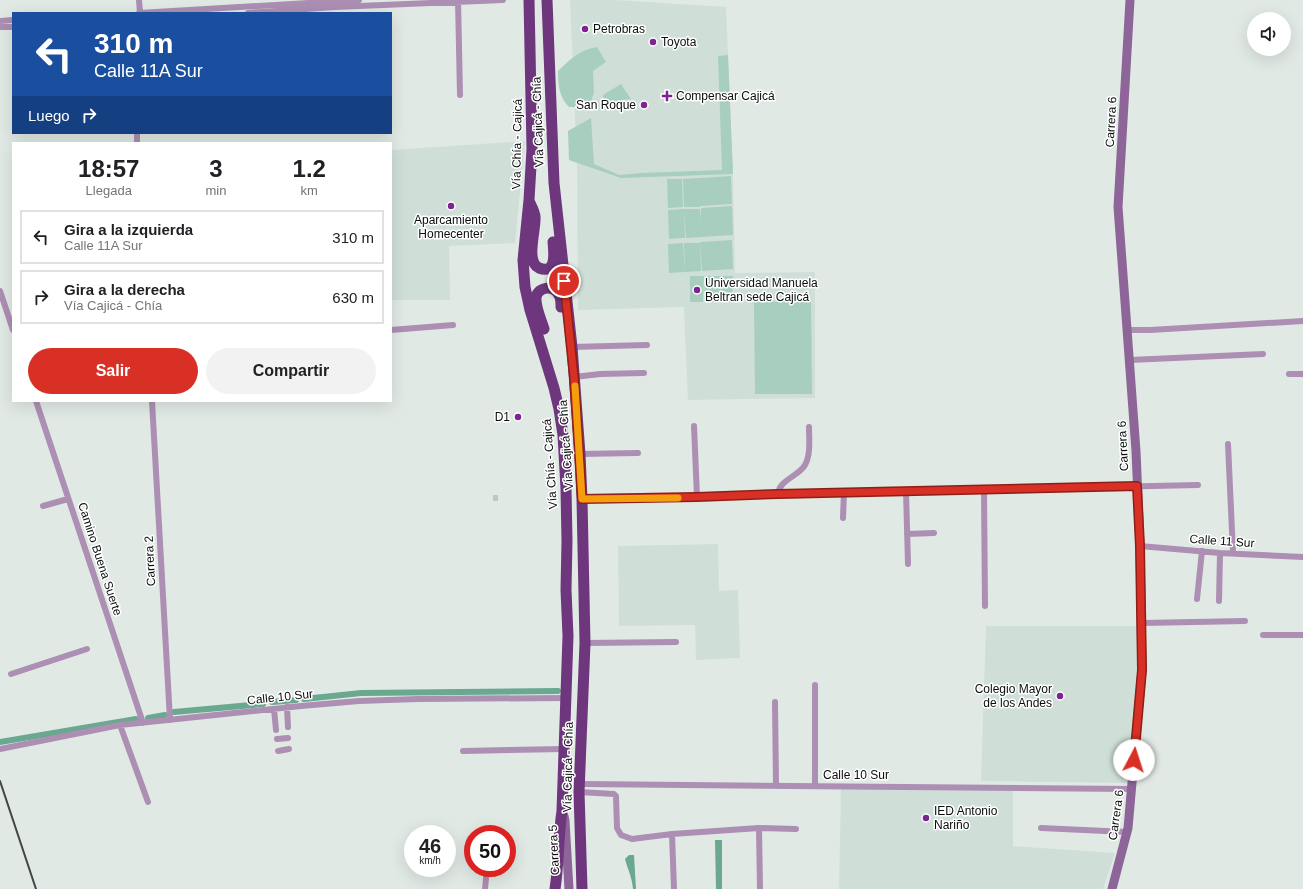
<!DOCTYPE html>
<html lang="es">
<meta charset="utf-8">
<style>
:root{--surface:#fff;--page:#f2f2f2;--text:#202124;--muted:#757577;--line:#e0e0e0;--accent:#d93025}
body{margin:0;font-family:Arial,sans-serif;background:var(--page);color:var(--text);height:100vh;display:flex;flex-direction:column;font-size:15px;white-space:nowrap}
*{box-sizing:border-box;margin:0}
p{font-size:13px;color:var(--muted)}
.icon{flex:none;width:22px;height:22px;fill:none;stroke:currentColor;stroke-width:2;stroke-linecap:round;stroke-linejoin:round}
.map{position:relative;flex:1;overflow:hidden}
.drawer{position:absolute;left:12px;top:142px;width:380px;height:260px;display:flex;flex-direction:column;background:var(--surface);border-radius:0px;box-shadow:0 4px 16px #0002}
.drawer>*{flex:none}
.guide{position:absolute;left:12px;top:12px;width:380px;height:122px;border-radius:0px;box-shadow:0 4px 16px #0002;background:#1a4fa0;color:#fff;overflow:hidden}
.buttons{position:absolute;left:1247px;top:12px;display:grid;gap:8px}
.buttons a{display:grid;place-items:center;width:44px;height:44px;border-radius:50%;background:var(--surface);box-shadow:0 4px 16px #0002;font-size:20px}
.speed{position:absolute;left:404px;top:825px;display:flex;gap:8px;font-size:20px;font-weight:700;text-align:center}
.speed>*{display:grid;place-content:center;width:52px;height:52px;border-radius:50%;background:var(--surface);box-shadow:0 4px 16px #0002;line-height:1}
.speed small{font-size:10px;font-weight:400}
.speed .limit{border:6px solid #d22;background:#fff;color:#111}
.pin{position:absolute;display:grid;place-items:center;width:34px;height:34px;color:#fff;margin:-17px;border:2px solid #fff;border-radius:50%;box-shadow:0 1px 4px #0007}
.me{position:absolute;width:44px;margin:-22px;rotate:5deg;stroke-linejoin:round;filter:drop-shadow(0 0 3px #0008)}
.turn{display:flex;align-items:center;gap:14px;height:84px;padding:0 16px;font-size:18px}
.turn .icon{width:52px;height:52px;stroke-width:2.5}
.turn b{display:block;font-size:28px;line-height:34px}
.then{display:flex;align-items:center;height:38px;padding:0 16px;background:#0003;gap:8px;font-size:15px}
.eta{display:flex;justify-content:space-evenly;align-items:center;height:68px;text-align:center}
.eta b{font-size:24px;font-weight:800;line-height:28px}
.action{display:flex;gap:8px;margin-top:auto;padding:8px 16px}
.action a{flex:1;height:46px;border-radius:24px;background:var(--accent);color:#fff;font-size:16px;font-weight:800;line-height:46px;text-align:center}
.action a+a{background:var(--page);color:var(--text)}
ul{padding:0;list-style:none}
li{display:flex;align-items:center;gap:12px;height:54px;margin:0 8px 6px;padding:0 8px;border:2px solid var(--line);border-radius:0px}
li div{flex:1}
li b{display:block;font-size:15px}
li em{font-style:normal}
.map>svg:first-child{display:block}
.built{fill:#cfdfd8}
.green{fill:#a7cebe}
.water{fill:#6aa890}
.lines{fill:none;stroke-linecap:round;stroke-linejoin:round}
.canal{stroke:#6aa890;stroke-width:6}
.minor-tunnel{stroke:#c1c8c4;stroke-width:6;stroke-dasharray:6 3;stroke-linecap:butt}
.minor{stroke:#ac8fb3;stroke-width:6}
.secondary{stroke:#8e6598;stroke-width:9}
.trunk{stroke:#6e367c;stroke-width:11}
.rail{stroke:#424745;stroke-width:2}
.route-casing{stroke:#8d1f18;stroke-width:10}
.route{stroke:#d93025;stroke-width:7}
.slow{stroke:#f59e0b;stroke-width:7}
.poi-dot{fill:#7e2492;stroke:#fff;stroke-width:1.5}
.labels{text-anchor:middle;stroke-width:3;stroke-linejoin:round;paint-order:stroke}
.poi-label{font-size:12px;fill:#0a0d0c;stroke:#fff;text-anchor:start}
.street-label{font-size:12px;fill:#0a0d0c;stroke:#fff}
</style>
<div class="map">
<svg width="1303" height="889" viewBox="0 0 1303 889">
<rect width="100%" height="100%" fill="#e1e9e5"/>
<!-- built -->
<path class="built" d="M570,0H616L726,7L733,174L735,273L815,272V398L688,400L684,307L578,310L577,163Z
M525,141L515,243L449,246L450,300H391V150Z
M718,544L719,591L738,590L740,658L696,660L695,625L619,626L618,546Z
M986,626H1139L1134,783L981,781Z
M841,787L1013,790V846L1115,853L1103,889H839Z"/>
<!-- green -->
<path class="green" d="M597,47L606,62L593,71L594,92L591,102L582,107H569C559,97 558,85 558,71C569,60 581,49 597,47Z
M728,55L733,174L621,178L569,160L568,131L591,118L594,164L619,175L642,173L722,170L718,56Z
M621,84L631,99L604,102L603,95Z
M731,176L732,204L700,206V198V207H684L683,179Z
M667,179H682L683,207L668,208Z
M732,206L733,235L686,238L684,209H700L701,220V208Z
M684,209L685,238L669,239L668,210Z
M732,240L733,269L702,271L700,242Z
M683,243L685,272L669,273L668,244Z
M684,243H700L701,271L685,272Z
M690,276H704L703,302H690Z
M705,276H733L732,302H704Z
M811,301L812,394H755L754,302Z"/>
<!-- water -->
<path class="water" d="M715,840H722V889H716Z
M629,855H634L636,889H633C632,877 628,870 625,859Z"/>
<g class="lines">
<!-- canal -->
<path class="canal" d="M304,699L361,693L558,691
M272,702L296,700
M174,712L263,704
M148,718L165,715
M0,742L136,719"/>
<!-- minor-tunnel -->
<path class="minor-tunnel" d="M493,498H498"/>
<!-- minor -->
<path class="minor" d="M139,0L140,13
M458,0L460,95
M139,13L359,0
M248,13L335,7L503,0
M0,21L13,20
M0,27H13
M137,133V143
M0,291L13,330
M391,330L453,325
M1127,330H1150L1303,321
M572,347L647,345
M1130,360L1263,354
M1289,374H1303
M574,377L600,374L644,373
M36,401L143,723
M152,401L170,720
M694,426L697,497
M1228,444L1233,553
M580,454L638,453
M984,490L985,606
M906,491L908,564
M778,494C779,480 799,476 805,465C811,454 809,439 809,427
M582,499L697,497L778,494L1198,485
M43,506L68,499
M843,518L844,492
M907,534L934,533
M1140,546L1220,553L1303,557
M1197,599L1202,551
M1219,601L1220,553
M1142,623L1245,621
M1263,635H1303
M585,643L676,642
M11,674L87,649
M815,685V786
M775,702L776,786
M287,707L288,727
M274,709L276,730
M120,725L148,802
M277,739L288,738
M0,749L120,725L301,706L359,701L418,699L565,698
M278,751L289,749
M463,751L564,749
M580,784L1132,789
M579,792L614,794L616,796L617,828L621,835L632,839L672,834L759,828L796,829
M759,828L760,889
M1041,828L1127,832
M672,834L674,889
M485,889L487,868"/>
<!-- secondary -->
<path class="secondary" d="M564,816L565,821L569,889
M1112,889L1128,828L1142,670L1140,546L1136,451L1118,207L1130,0"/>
<!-- trunk -->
<path class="trunk" d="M529,0L532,149L529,200L523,260L525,287L530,310L554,388L559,409L563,435L566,489L567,541L566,590L568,636L562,811C558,837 559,863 555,889
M547,0L554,183L572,347L580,454L582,499L585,643L579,792L582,889
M530,203C532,207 535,213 535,217C536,230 525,262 539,268C557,275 554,252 553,242
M544,329C541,319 535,307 536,297C539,286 554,285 559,295C561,298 561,303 561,307"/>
<!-- rail -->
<path class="rail" d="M0,781L36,889"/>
</g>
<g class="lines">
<defs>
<path id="route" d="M564,281L574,377L582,499L697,497L778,494L1137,486L1140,546L1142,670L1134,760"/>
</defs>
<!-- route casing -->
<use href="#route" class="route-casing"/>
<!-- route -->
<use href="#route" class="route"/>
<!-- slow -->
<path class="slow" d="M575,386L582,499L678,498"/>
</g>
<!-- markers -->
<g class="poi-dot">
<circle cx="585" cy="29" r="4"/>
<circle cx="653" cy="42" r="4"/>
<path d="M665 90h4v4h4v4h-4v4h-4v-4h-4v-4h4z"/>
<circle cx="644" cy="105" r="4"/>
<circle cx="451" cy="206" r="4"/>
<circle cx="697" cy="290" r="4"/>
<circle cx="518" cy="417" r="4"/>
<circle cx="1060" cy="696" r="4"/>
<circle cx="926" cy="818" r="4"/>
</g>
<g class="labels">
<!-- poi labels -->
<g class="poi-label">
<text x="593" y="33">Petrobras</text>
<text x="661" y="46">Toyota</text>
<text x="676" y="100">Compensar Cajicá</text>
<text x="636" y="109" text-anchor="end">San Roque</text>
<text x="451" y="224" text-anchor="middle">Aparcamiento<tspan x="451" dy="14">Homecenter</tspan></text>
<text x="705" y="287">Universidad Manuela<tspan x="705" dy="14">Beltran sede Cajicá</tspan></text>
<text x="510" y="421" text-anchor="end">D1</text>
<text x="1052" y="693" text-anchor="end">Colegio Mayor<tspan x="1052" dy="14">de los Andes</tspan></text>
<text x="934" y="815">IED Antonio<tspan x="934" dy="14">Nariño</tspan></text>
</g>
<!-- street labels -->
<g class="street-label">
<text transform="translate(538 122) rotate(-92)" y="4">Vía Cajicá - Chía</text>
<text transform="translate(1111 122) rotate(-87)" y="4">Carrera 6</text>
<text transform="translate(517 144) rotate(-89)" y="4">Vía Chía - Cajicá</text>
<text transform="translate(566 445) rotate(-94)" y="4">Vía Cajicá - Chía</text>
<text transform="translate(1123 446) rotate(-93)" y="4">Carrera 6</text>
<text transform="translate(550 464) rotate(-94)" y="4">Vía Chía - Cajicá</text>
<text transform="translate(1222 541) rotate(4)" y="4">Calle 11 Sur</text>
<text transform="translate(100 559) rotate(72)" y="4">Camino Buena Suerte</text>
<text transform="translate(150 561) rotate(-93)" y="4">Carrera 2</text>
<text transform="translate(280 697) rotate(-6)" y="4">Calle 10 Sur</text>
<text transform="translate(568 767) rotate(-89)" y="4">Vía Cajicá - Chía</text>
<text x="856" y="779">Calle 10 Sur</text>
<text transform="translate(1116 815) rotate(-82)" y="4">Carrera 6</text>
<text transform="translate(554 850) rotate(-93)" y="4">Carrera 5</text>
</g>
</g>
</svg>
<div class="buttons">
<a><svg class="icon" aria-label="sound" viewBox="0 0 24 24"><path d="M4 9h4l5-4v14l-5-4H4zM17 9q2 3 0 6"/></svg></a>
</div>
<div class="speed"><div>46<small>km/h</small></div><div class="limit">50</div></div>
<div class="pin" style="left:564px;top:281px;background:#d93025"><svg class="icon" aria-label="arrive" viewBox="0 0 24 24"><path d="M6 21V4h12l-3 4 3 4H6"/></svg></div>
<svg class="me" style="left:1134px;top:760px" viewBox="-20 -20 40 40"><circle r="19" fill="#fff"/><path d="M0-13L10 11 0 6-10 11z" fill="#d93025"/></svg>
<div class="guide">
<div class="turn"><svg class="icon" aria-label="left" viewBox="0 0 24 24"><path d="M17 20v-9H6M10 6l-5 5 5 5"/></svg><div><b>310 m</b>Calle 11A Sur</div></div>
<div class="then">Luego<svg class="icon" aria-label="right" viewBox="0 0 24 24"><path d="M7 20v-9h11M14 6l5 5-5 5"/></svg></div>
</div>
<section class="drawer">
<div class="eta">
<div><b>18:57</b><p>Llegada</p></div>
<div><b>3</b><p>min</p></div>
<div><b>1.2</b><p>km</p></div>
</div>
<ul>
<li><svg class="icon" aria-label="left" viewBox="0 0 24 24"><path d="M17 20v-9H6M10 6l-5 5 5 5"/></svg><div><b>Gira a la izquierda</b><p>Calle 11A Sur</p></div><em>310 m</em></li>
<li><svg class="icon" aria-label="right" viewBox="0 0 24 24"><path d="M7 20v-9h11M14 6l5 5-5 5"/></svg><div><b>Gira a la derecha</b><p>Vía Cajicá - Chía</p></div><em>630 m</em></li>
</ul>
<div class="action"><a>Salir</a><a>Compartir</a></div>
</section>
</div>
